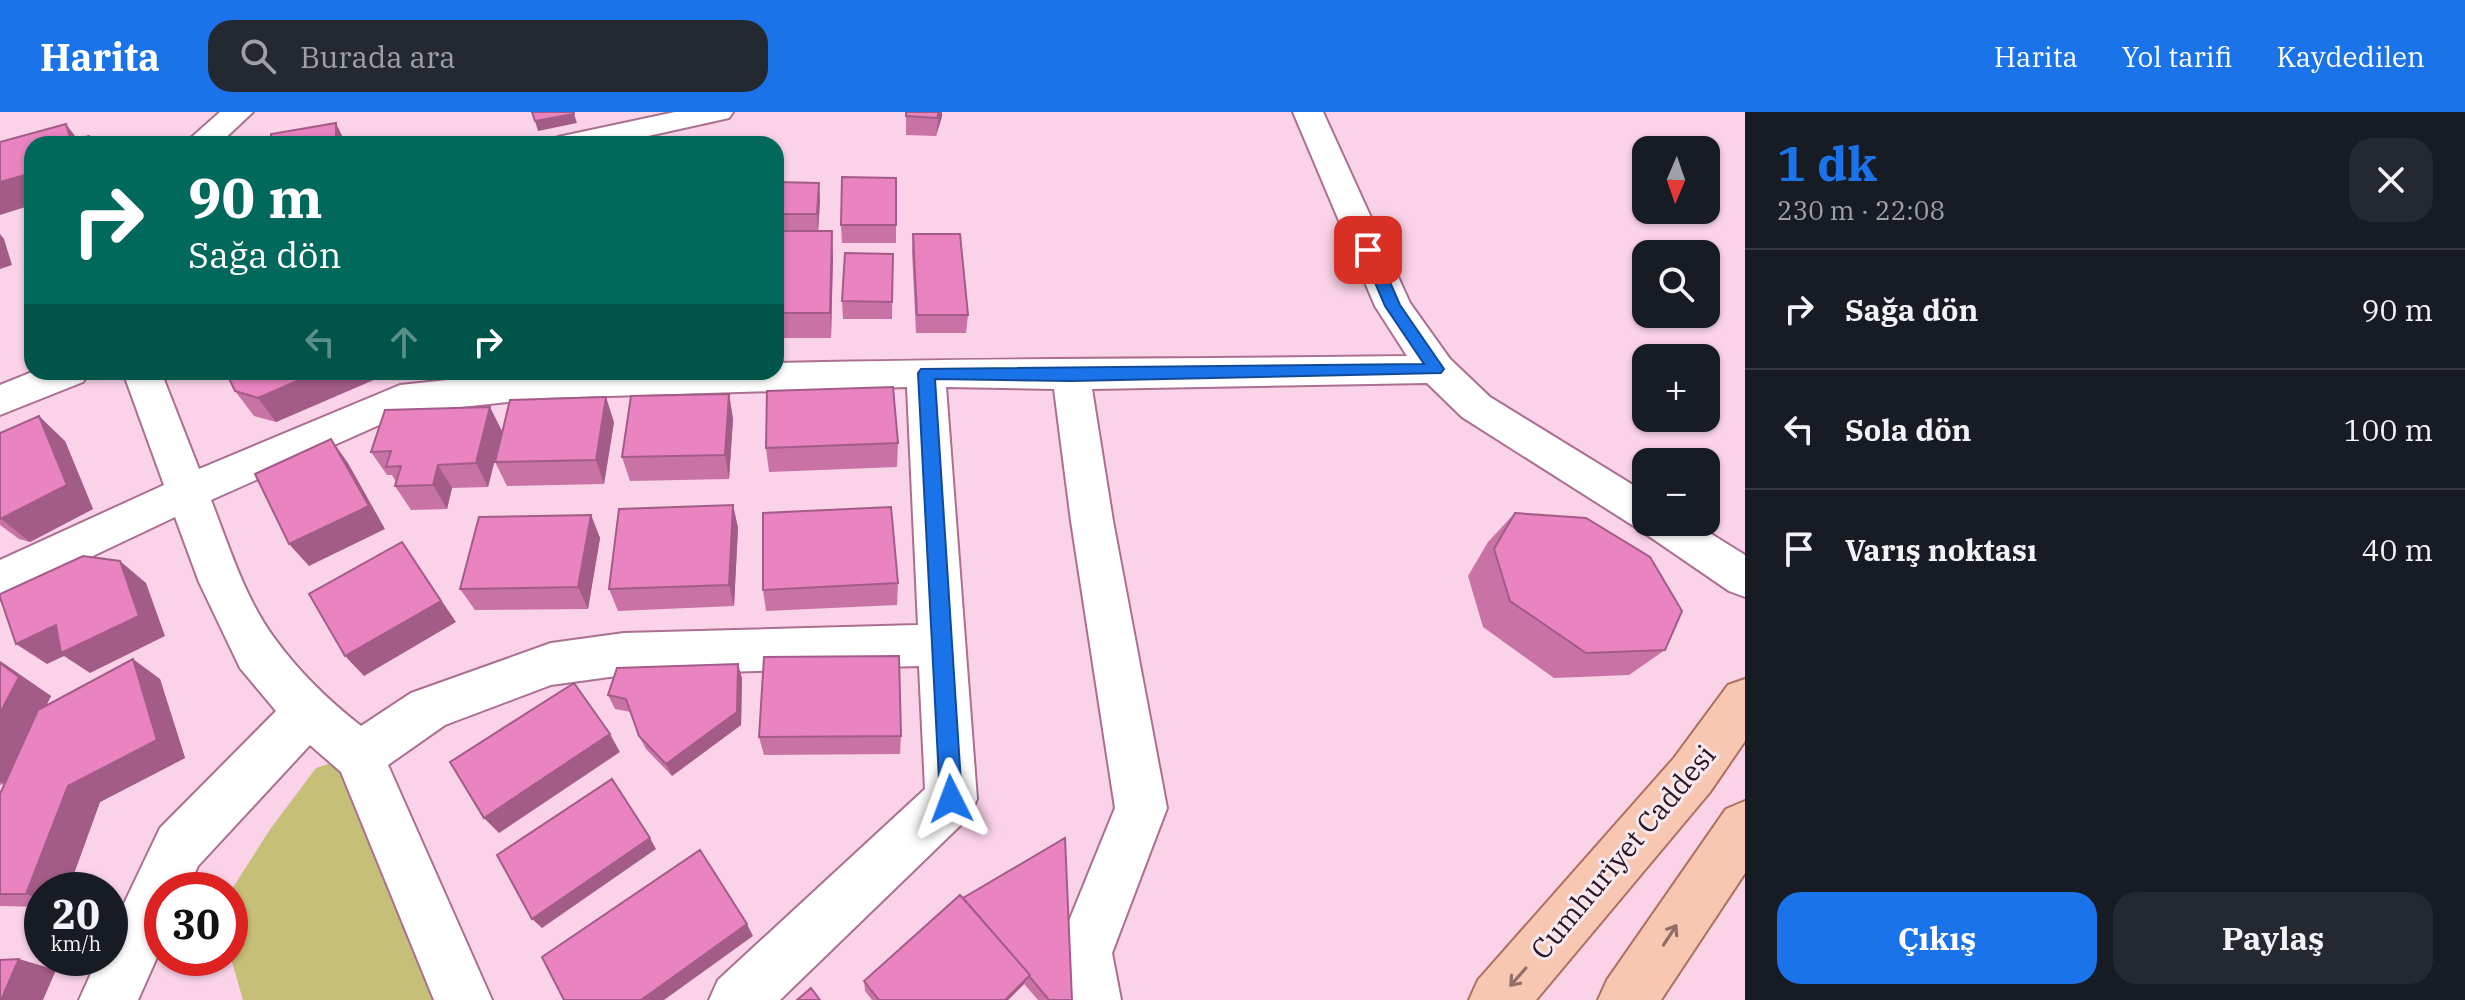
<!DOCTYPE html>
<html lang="tr">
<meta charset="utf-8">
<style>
:root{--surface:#171b24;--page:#242831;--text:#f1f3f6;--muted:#9ea1a6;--line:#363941;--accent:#1a73e8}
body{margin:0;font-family:"IBM Plex Serif",serif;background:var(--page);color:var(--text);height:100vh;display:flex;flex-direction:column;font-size:30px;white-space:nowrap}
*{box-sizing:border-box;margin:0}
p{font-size:26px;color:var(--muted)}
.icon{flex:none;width:44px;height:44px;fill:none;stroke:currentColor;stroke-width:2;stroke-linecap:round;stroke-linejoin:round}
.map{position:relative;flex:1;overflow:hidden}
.panel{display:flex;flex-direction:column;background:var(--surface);width:720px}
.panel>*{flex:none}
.hud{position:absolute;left:24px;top:24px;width:760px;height:244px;border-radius:24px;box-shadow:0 2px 6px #0004;background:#00695c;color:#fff;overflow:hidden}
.needle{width:52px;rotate:182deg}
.controls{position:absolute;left:1632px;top:24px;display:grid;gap:16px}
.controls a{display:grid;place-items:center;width:88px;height:88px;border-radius:16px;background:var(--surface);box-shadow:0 2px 6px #0004;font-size:40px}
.speed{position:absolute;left:24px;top:760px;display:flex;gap:16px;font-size:40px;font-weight:700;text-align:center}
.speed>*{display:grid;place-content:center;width:104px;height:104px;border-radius:50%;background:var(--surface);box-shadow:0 2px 6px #0004;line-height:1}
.speed small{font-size:20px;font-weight:400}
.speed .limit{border:12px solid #d22;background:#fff;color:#111}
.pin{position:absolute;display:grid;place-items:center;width:68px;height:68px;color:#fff;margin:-34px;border-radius:16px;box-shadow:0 4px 12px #0006}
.me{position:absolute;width:88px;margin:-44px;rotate:357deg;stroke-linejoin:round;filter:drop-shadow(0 0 6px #0008)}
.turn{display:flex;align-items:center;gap:28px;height:168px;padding:0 32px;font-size:36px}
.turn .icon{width:104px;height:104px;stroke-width:2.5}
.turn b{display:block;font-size:56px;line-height:68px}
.lanes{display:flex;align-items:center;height:76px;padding:0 32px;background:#0003;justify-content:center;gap:40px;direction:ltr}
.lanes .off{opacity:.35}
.round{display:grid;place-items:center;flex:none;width:84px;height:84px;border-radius:24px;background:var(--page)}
.head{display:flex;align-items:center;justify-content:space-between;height:136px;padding:0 32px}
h1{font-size:48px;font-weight:800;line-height:60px;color:var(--accent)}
.primary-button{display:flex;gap:16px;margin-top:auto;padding:16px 32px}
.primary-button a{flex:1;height:92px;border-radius:24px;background:var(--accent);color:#fff;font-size:32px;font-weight:800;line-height:92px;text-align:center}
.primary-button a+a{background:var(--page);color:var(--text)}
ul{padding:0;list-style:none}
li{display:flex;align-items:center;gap:24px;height:120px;padding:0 32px;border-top:2px solid var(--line)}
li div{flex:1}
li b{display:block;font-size:30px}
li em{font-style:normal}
header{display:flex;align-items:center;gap:48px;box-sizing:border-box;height:112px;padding:0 40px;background:var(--accent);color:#fff}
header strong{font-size:38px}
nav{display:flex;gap:44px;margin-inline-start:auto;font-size:28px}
.search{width:560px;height:72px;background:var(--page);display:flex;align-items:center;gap:20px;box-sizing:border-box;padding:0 28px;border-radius:24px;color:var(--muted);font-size:30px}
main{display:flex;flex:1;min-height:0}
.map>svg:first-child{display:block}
.green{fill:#c5bf78}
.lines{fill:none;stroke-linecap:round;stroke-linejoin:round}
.minor-casing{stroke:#ab6f92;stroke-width:4}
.major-casing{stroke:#ad715f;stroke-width:4}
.minor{fill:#fff;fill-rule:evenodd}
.major{fill:#f7c7b2;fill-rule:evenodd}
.wall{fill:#c872a6}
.shaded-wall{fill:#a35c87}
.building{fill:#e984c1;stroke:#a35c87;stroke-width:2}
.oneway{stroke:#926e6a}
.route{fill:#1a73e8;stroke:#114b97;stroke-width:2}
.labels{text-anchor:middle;stroke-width:6;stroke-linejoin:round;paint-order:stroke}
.near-street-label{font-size:28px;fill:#2c1523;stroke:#f7e9f0}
</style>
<header>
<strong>Harita</strong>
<div class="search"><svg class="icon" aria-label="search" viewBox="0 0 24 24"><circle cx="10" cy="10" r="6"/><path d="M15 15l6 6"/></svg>Burada ara</div>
<nav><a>Harita</a><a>Yol tarifi</a><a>Kaydedilen</a></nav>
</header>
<main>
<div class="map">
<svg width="1745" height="888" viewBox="0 0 1745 888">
<rect width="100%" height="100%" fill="#fbd3e9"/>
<!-- green -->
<path class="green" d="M335,650L351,652L445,888H243L230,843V780L271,716L316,656Z"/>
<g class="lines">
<defs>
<path id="minor" d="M220,0H253L219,32H184Z
M675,0H733L729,6L612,32H553L558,25Z
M1293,0H1323L1410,191L1450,247L1490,285L1646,381V410H1692L1745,443V485L1729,479L1640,418L1462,305L1427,271L1092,277L1113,409L1167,696L1112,841L1121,888H1063L1056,841L1115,696L1071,409L1054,277L946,275L977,687L969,705L780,888H709L718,868L925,677L919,554L624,563L551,573L445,613L388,653L492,888H434L341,660L310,633L198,754L187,778H162V834L138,888H79L98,846H110V821L160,716L276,599L240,556L199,470L175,405L0,488V448L164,373L123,260H161L199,357L400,273L524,260H776V251C986,246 1197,247 1407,244L1375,194ZM907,275L918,513L624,521L551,531L411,581L361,614C329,589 299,560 275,527C245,487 229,434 211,388L406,301L544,286Z
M32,260H88L83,270L0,303V273Z"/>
<path id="major" d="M1745,567V629L1710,680L1536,888H1469L1478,868L1674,646L1728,573Z
M1745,689V761L1661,888H1598L1607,868L1726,697Z"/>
</defs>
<!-- minor casing -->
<use href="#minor" class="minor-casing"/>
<!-- major casing -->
<use href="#major" class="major-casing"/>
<!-- minor -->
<use href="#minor" class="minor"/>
<!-- major -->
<use href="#major" class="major"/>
</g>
<!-- wall -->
<path class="wall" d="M906,0H942L936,24L906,23Z
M776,70L819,71L820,89L818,119L833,144L831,226H776Z
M841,113H896V131H842Z
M913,122L968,203L966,221H916L912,140Z
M893,142L892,207H843L842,189Z
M392,260L276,310L254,304L235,279Z
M729,282L733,307L729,367L630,369L622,345Z
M614,310L604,372L507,374L495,350Z
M502,319L488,375L452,376L447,397L411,398L395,374L396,370L392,363H387L371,340Z
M65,329L93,397L30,430L19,427L0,413V407Z
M898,331L897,355L769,360L766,336Z
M733,393L738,416L734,494L618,499L609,477Z
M1515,401L1665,538L1629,563L1554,566L1483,515L1468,464L1488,430Z
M591,403L600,426L588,497L475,498L460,477Z
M898,471L897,493L766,499L763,478Z
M0,549L51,584L46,594L160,567L185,646L100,690L68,778H42V795L0,794V682L4,672L0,673Z
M742,566L741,613L672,664L646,637L639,624L631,600L615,597L608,583Z
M901,624L900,642L764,643L759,625Z
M963,786L1072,888H1038L1024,872L1008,888H872L865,879L864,869Z"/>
<!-- shaded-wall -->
<path class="shaded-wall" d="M939,0H942V5L936,24Z
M574,2L577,11L538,19L535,9Z
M336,11L345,30V32H336Z
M66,12L81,32L71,29Z
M32,61V93L0,103V70Z
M819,71L820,89L818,121L817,102Z
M832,119L833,144L831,226L830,201Z
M0,122L4,127L12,153L0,157Z
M204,260H219L208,264Z
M318,260H392L276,310L258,286Z
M729,282L733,307L729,367L725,343Z
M606,285L614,310L604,372L596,348Z
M490,295L502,319L488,375L476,351Z
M39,304L65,329L93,397L30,430L0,406Z
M331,327L348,351L385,417L309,454L289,432Z
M438,353L452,376L447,397L433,373Z
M733,393L738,416L734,494L729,473Z
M591,403L600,426L588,497L578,475Z
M402,430L456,510L364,564L345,544Z
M120,449L146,471L165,524L90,561L64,544L47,552L16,532Z
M133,547L160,567L185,646L100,690L68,778H42V788L26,782L68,674Z
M0,549L51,584L6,672L0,670Z
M738,552L742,566L741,613L672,664L666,652Z
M610,622L620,640L499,721L484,706Z
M650,726L656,737L542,816L532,807Z
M747,812L753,824L664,888H641Z
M19,847L56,858L43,888H1Z
M1030,863L1023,873L1008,888H1005Z"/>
<!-- building -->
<path class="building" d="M532,0H574V2L535,9Z
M906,0H939L937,6L906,4Z
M336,11V32H271V22Z
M66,12L71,29L89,24L91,32H32V61L0,70V30Z
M842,65L896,66V113H841Z
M776,70L819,71L817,102H776Z
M776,119H832L830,201H776Z
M913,122H960L968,203H917Z
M845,141L893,142L892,190L842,189Z
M226,260H318L258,286L235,279Z
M893,275L898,331L766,336L767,279Z
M729,282L725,343L622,345L631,284Z
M606,285L596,348L495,350L510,288Z
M490,295L476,351L438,353L433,373L395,374L401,354L386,355L391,339L371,340L385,298Z
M39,304L67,373L0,407V321Z
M331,327L369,394L289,432L255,362Z
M733,393L729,473L609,477L619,397Z
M891,395L898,471L763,478V401Z
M1515,401L1586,406L1650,445L1682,499L1665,538L1586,541L1510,489L1494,437Z
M591,403L578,475L460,477L479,405Z
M402,430L441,489L345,544L309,482Z
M83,444L120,449L139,504L61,541L56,513L16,532L0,485V482Z
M899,544L901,624L759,625L764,545Z
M133,547L157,628L68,674L26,782H0V682L38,598Z
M0,551L19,565L0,601Z
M738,552L737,600L666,652L639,624L626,587L608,583L617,556Z
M574,571L610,622L484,706L450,650Z
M612,667L650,726L532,807L497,743Z
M1065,726L1072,888H1049L1029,864L1030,863L963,786Z
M700,738L747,812L641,888H564L542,845Z
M960,783L1030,863L1005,888H879L864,869Z
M19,847L1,888H0V848Z
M811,876L820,888H797Z"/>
<!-- one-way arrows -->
<defs><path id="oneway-shaft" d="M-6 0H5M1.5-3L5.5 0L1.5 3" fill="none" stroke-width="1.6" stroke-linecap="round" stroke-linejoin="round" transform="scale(2)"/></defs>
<g class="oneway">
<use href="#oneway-shaft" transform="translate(1670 823) rotate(-57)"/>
<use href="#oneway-shaft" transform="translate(1518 865) rotate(131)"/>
</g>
<!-- route -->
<path class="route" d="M1368,134L1376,138L1400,193L1444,257L1441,261L1071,269L935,267L962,687L959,694L951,697L943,694L940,687L918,261L921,257L1424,252L1385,194L1361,138Z"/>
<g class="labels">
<!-- near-street labels -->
<g class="near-street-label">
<text transform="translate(1623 740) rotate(-50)" y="10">Cumhuriyet Caddesi</text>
</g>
</g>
</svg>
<div class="controls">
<a><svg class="needle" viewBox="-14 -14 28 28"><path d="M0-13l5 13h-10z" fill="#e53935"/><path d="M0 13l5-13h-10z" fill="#9ea1a6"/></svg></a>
<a><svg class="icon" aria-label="search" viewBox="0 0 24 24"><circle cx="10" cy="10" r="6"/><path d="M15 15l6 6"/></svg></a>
<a>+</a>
<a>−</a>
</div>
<div class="speed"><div>20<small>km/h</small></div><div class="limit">30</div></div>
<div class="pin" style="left:1368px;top:138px;background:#d93025"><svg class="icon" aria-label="arrive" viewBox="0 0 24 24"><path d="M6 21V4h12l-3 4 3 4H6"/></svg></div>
<svg class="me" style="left:951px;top:687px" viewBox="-20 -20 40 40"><path d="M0-17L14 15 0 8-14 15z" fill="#1a73e8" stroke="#fff" stroke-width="4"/></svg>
<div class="hud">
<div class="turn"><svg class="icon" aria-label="right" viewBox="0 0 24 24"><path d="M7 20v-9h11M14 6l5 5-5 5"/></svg><div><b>90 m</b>Sağa dön</div></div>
<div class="lanes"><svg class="icon off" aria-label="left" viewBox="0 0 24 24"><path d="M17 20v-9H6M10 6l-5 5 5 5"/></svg><svg class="icon off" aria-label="ahead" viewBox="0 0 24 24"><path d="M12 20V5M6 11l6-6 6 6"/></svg><svg class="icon" aria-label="right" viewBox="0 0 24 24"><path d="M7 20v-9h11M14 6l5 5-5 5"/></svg></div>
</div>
</div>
<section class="panel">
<div class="head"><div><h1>1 dk</h1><p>230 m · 22:08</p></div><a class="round"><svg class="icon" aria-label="close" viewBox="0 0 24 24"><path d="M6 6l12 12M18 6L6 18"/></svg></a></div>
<ul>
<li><svg class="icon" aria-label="right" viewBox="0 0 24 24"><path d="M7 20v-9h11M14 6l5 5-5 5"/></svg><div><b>Sağa dön</b></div><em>90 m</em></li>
<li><svg class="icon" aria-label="left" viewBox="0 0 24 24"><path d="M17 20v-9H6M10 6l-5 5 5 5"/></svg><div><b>Sola dön</b></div><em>100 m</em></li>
<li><svg class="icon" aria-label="arrive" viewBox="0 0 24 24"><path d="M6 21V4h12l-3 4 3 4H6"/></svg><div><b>Varış noktası</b></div><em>40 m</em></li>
</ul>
<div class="primary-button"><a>Çıkış</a><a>Paylaş</a></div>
</section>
</main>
